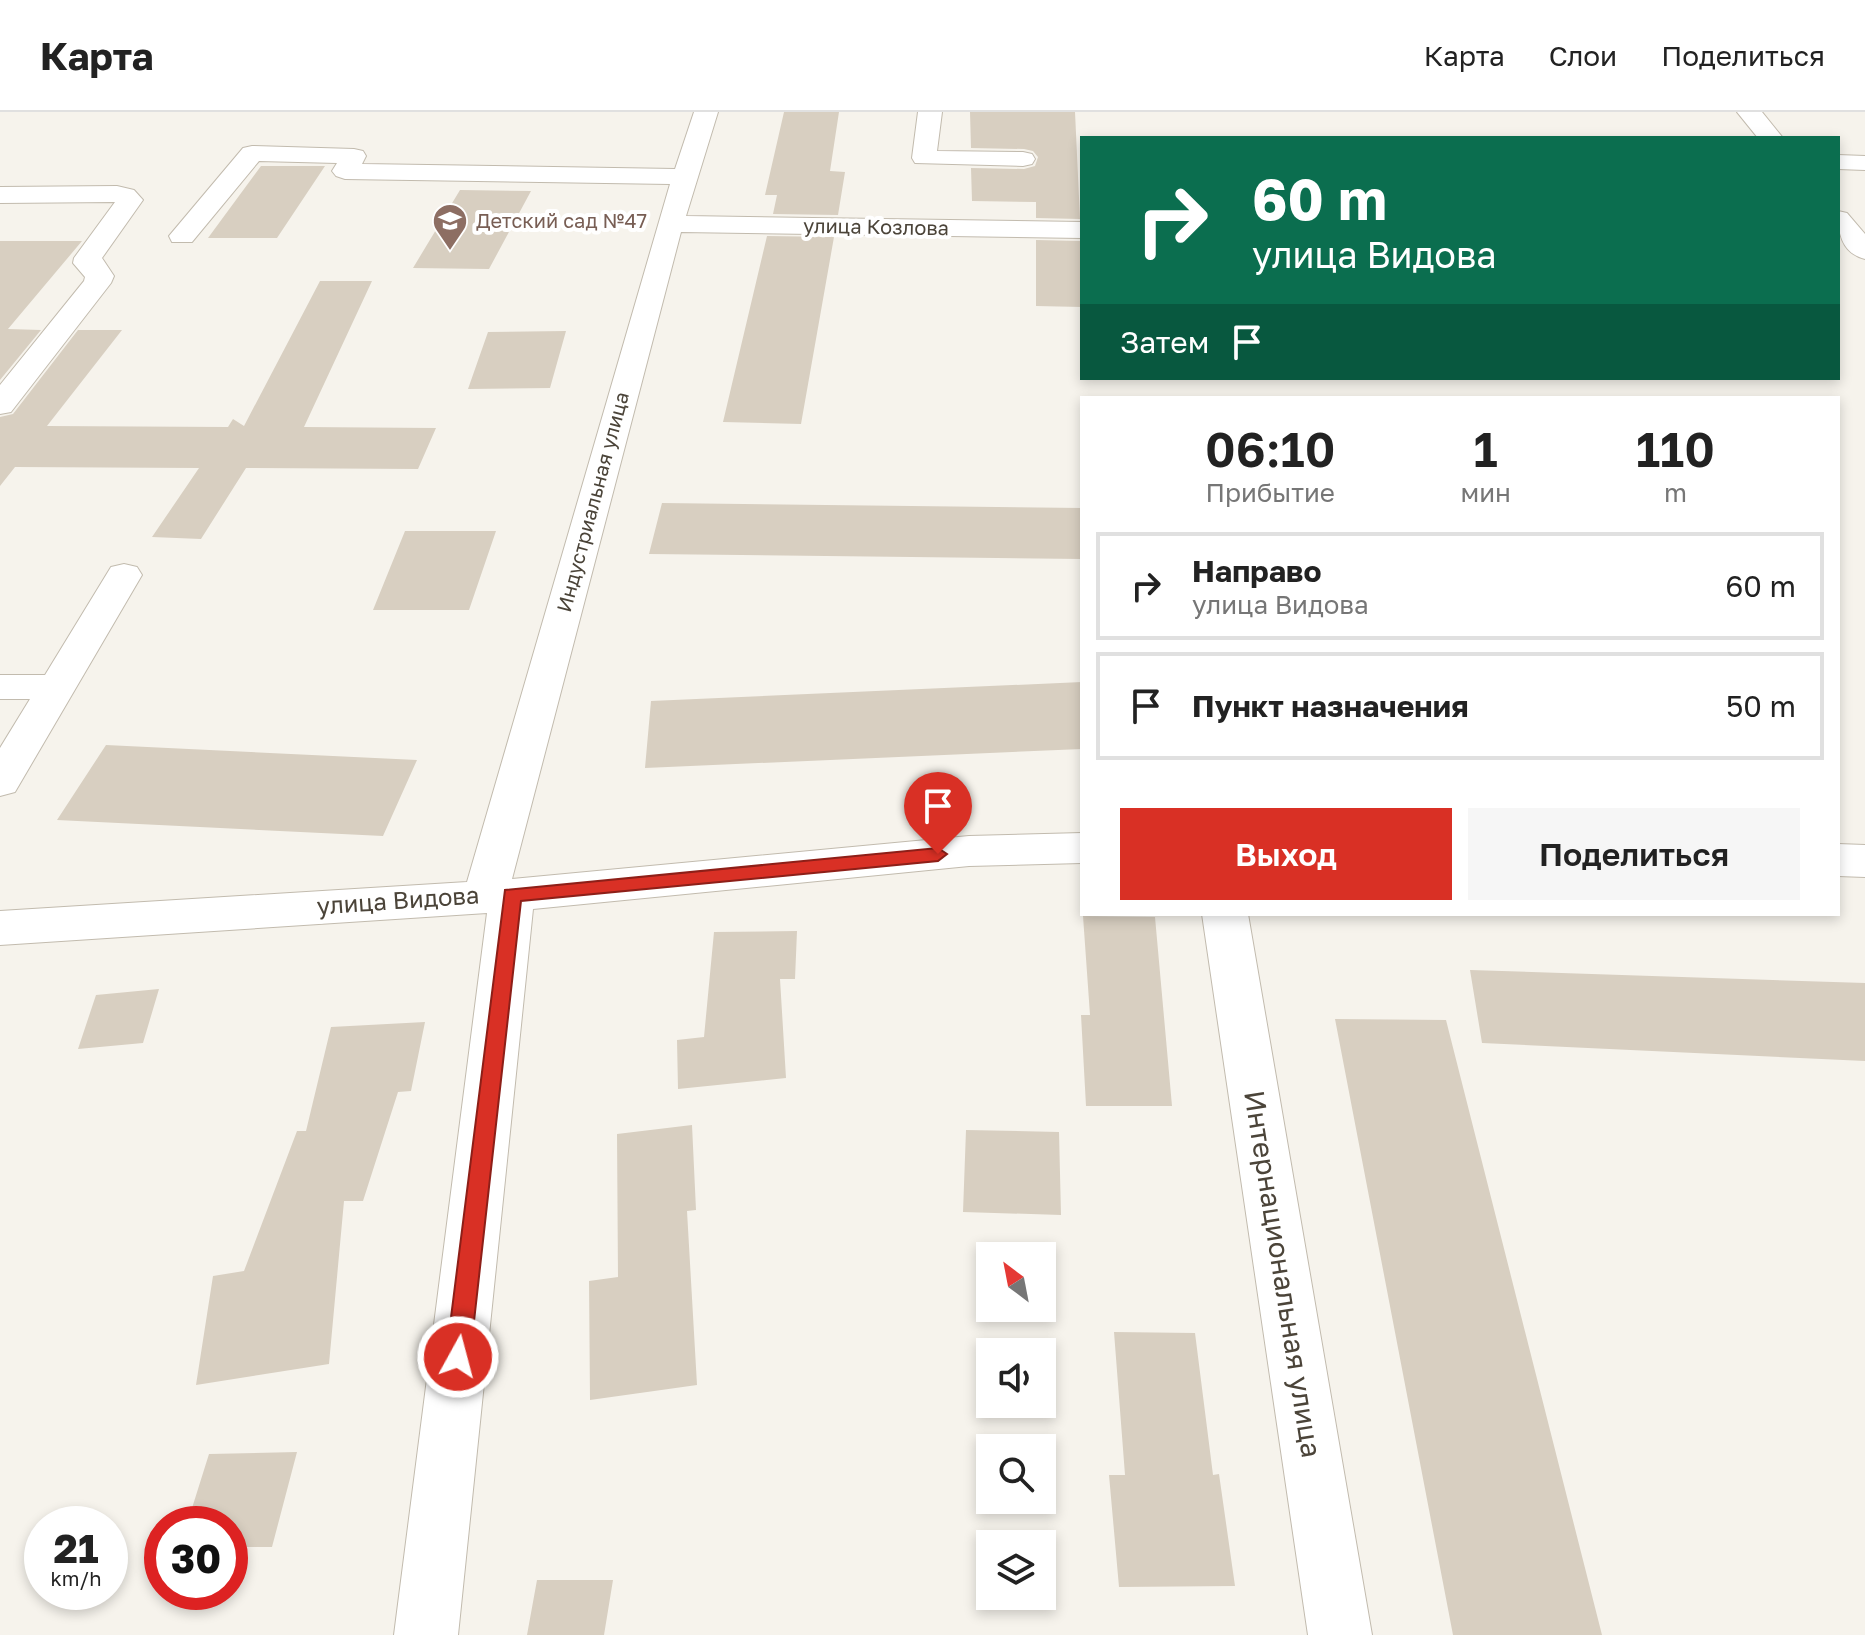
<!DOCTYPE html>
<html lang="ru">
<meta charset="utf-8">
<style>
:root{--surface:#fff;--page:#f6f6f6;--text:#222;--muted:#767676;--line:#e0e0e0;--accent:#d93025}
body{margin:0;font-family:"Golos Text",sans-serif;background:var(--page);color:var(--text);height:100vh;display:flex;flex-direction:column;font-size:30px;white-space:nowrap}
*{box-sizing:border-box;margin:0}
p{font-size:26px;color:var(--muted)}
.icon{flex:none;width:44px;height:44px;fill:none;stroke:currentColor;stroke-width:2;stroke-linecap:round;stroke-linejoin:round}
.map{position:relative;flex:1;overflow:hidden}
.side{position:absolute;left:1080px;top:284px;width:760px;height:520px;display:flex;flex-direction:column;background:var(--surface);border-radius:0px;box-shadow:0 4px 12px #0003}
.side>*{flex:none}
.hud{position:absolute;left:1080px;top:24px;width:760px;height:244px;border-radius:0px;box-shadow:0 4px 12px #0003;background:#0b6e4f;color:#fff;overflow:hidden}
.needle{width:52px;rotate:328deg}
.tools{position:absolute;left:976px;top:1130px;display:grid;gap:16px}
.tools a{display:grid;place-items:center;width:80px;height:80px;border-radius:0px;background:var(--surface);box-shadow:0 4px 12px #0003;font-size:40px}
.speed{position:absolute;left:24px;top:1394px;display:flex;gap:16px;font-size:40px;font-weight:700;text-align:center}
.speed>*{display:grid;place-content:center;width:104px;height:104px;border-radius:50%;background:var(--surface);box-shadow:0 4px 12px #0003;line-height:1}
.speed small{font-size:20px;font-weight:400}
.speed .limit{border:12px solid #d22;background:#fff;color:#111}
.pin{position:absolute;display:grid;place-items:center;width:68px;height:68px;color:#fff;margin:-82px -34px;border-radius:50% 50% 50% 0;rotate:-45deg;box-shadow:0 0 8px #0007}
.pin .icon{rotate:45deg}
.me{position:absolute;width:88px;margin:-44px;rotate:7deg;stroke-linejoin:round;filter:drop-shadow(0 0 6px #0008)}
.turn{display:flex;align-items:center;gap:28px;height:168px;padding:0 40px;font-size:36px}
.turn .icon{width:104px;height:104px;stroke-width:2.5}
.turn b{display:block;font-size:56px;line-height:68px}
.then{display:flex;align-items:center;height:76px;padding:0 40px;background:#0003;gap:16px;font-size:30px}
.eta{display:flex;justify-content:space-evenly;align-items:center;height:136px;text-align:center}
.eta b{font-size:48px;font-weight:600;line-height:56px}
.action{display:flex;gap:16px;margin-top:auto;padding:16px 40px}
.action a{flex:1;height:92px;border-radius:0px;background:var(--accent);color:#fff;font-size:32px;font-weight:600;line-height:92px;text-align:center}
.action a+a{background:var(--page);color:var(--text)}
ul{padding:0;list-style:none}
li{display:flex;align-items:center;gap:24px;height:108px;margin:0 16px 12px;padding:0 24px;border:4px solid var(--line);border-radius:0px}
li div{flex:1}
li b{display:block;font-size:30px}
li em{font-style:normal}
header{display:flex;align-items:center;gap:48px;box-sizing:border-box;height:112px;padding:0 40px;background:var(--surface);border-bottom:2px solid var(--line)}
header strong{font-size:38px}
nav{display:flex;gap:44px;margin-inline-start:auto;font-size:28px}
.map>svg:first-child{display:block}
.building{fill:#d8cfc1}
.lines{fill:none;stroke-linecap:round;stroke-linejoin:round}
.minor-casing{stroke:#c2bbae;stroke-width:2}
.minor{fill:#fff;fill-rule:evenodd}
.route{fill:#d93025;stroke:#8d1f18;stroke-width:2}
.labels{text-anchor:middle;stroke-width:8;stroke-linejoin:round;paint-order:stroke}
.far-education-label{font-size:20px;fill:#785e54;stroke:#fff;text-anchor:start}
.far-street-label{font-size:20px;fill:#4b4439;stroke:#fff}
.street-label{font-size:24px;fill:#4b4439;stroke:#fff}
.near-street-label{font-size:28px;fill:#4b4439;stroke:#fff}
</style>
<header>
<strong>Карта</strong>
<nav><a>Карта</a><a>Слои</a><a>Поделиться</a></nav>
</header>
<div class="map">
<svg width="1865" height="1523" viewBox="0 0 1865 1523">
<rect width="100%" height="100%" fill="#f6f3ec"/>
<!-- building -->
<path class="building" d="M784,0H839L830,59L845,60L838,103L773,102L777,83H765Z
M970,0H1075L1080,107L1036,106V90L972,89L971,56L1024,57L1035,54L1038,45L1033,39L1024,37L971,36Z
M261,54H325L277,126H208Z
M460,78L531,79L489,157L413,156Z
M767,124L834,125L801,312L723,310Z
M1036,128L1081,129L1082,195L1036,194Z
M0,129H82L8,217L41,218L0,268Z
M320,169H372L304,315L436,316L418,357L246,356L201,427L152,425L199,356L15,355L0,374V305L13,302L78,218H122L47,314L228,315L233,307L244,314Z
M566,219L550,276L468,277L488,220Z
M662,391L1082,396V447L649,442Z
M405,419H496L469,498H373Z
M1082,570V637L645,656L651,589Z
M106,633L417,648L383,724L57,708Z
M1083,804L1155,805L1172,994H1086L1081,903H1090Z
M797,819L795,867H780L786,966L678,977L677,928L704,925L714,820Z
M1470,858L1865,871V949L1482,931Z
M159,877L143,931L78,937L96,883Z
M1335,907L1446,908L1602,1523H1453Z
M425,910L411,979L398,980L363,1089H344L329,1252L196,1273L213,1164L244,1159L297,1019H306L331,915Z
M692,1013L696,1098L687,1099L697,1273L590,1288L589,1169L618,1165L617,1022Z
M966,1018L1059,1020L1061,1103L963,1100Z
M1114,1220L1195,1221L1213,1363L1219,1362L1235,1474L1119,1475L1109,1363H1125Z
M297,1340L272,1435H230V1412H187L209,1342Z
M537,1468H613L604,1523H527Z"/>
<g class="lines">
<defs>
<path id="minor" d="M694,0H718L686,104L1082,110V126L681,120L512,767L969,724L1082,721V751L969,754L533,797L458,1523H394L487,801L0,833V799L467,770L670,72L345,67L336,64L332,59L337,51L259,49L192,130H172L169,124L243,36L252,34L354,37L363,39L366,44L362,52L675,57Z
M918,0H942L937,39L1023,40L1032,42L1035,47L1032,52L1023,54L915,51L912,46Z
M1737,0H1762L1783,26H1758Z
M1838,43L1865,44V58L1838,57Z
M117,74L134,78L143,88L102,146L114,164L111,171L11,300L0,302V273L84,169L85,165L73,151L74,146L115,90L0,91V75Z
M1838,99L1847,101L1865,122V147C1841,141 1838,120 1838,99Z
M124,452L137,455L142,463L15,680L0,684V636L30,587H0V563H45L111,455Z
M1838,732L1865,733V765L1838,764Z
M1202,802H1248L1372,1523H1308Z"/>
</defs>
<!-- minor casing -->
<use href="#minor" class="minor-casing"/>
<!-- minor -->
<use href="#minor" class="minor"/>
</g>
<!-- route -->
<path class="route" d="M938,736L947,742L938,749L521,789L470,1245L466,1253L458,1256L450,1253L446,1245L505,778Z"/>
<!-- icons -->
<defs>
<symbol id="school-pin" viewBox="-11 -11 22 30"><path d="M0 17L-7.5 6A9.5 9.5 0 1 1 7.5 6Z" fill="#8d6e63" stroke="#fff"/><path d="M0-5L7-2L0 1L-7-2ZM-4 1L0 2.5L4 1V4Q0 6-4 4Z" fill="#fff"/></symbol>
</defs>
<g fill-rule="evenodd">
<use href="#school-pin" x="430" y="89" width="40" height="54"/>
</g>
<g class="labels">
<!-- far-education labels -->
<g class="far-education-label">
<text x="476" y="116">Детский сад №47</text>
</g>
<!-- far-street labels -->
<g class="far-street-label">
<text transform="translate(876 115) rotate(1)" y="7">улица Козлова</text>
<text transform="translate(593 390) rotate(-75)" y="7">Индустриальная улица</text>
</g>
<!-- street labels -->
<g class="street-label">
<text transform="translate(398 789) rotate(-4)" y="8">улица Видова</text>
</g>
<!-- near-street labels -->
<g class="near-street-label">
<text transform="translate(1283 1162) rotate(81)" y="10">Интернациональная улица</text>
</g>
</g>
</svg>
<div class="tools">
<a><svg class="needle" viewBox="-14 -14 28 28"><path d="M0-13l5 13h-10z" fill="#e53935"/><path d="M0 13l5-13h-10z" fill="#767676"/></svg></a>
<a><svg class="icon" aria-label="sound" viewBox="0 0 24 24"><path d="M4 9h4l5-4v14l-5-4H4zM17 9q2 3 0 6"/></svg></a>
<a><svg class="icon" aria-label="search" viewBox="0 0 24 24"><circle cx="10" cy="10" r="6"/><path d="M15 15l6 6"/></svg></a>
<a><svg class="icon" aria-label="layers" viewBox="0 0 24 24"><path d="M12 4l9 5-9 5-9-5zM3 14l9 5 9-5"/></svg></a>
</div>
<div class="speed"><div>21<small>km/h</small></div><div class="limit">30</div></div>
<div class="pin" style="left:938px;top:742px;background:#d93025"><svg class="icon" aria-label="arrive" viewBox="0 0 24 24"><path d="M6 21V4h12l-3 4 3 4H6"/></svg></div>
<svg class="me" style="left:458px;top:1245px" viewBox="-20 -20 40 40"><circle r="17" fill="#d93025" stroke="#fff" stroke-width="3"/><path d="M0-11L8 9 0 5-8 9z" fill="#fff"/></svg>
<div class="hud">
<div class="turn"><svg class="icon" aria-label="right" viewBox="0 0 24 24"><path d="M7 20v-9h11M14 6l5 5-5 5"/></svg><div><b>60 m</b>улица Видова</div></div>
<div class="then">Затем<svg class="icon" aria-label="arrive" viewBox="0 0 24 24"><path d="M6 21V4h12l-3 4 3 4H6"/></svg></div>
</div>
<section class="side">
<div class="eta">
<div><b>06:10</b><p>Прибытие</p></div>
<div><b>1</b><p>мин</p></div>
<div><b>110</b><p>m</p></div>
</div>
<ul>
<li><svg class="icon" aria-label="right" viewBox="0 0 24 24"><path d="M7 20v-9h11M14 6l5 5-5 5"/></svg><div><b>Направо</b><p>улица Видова</p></div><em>60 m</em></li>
<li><svg class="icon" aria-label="arrive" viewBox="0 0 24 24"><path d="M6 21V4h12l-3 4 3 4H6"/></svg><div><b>Пункт назначения</b></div><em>50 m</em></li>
</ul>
<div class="action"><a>Выход</a><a>Поделиться</a></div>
</section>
</div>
